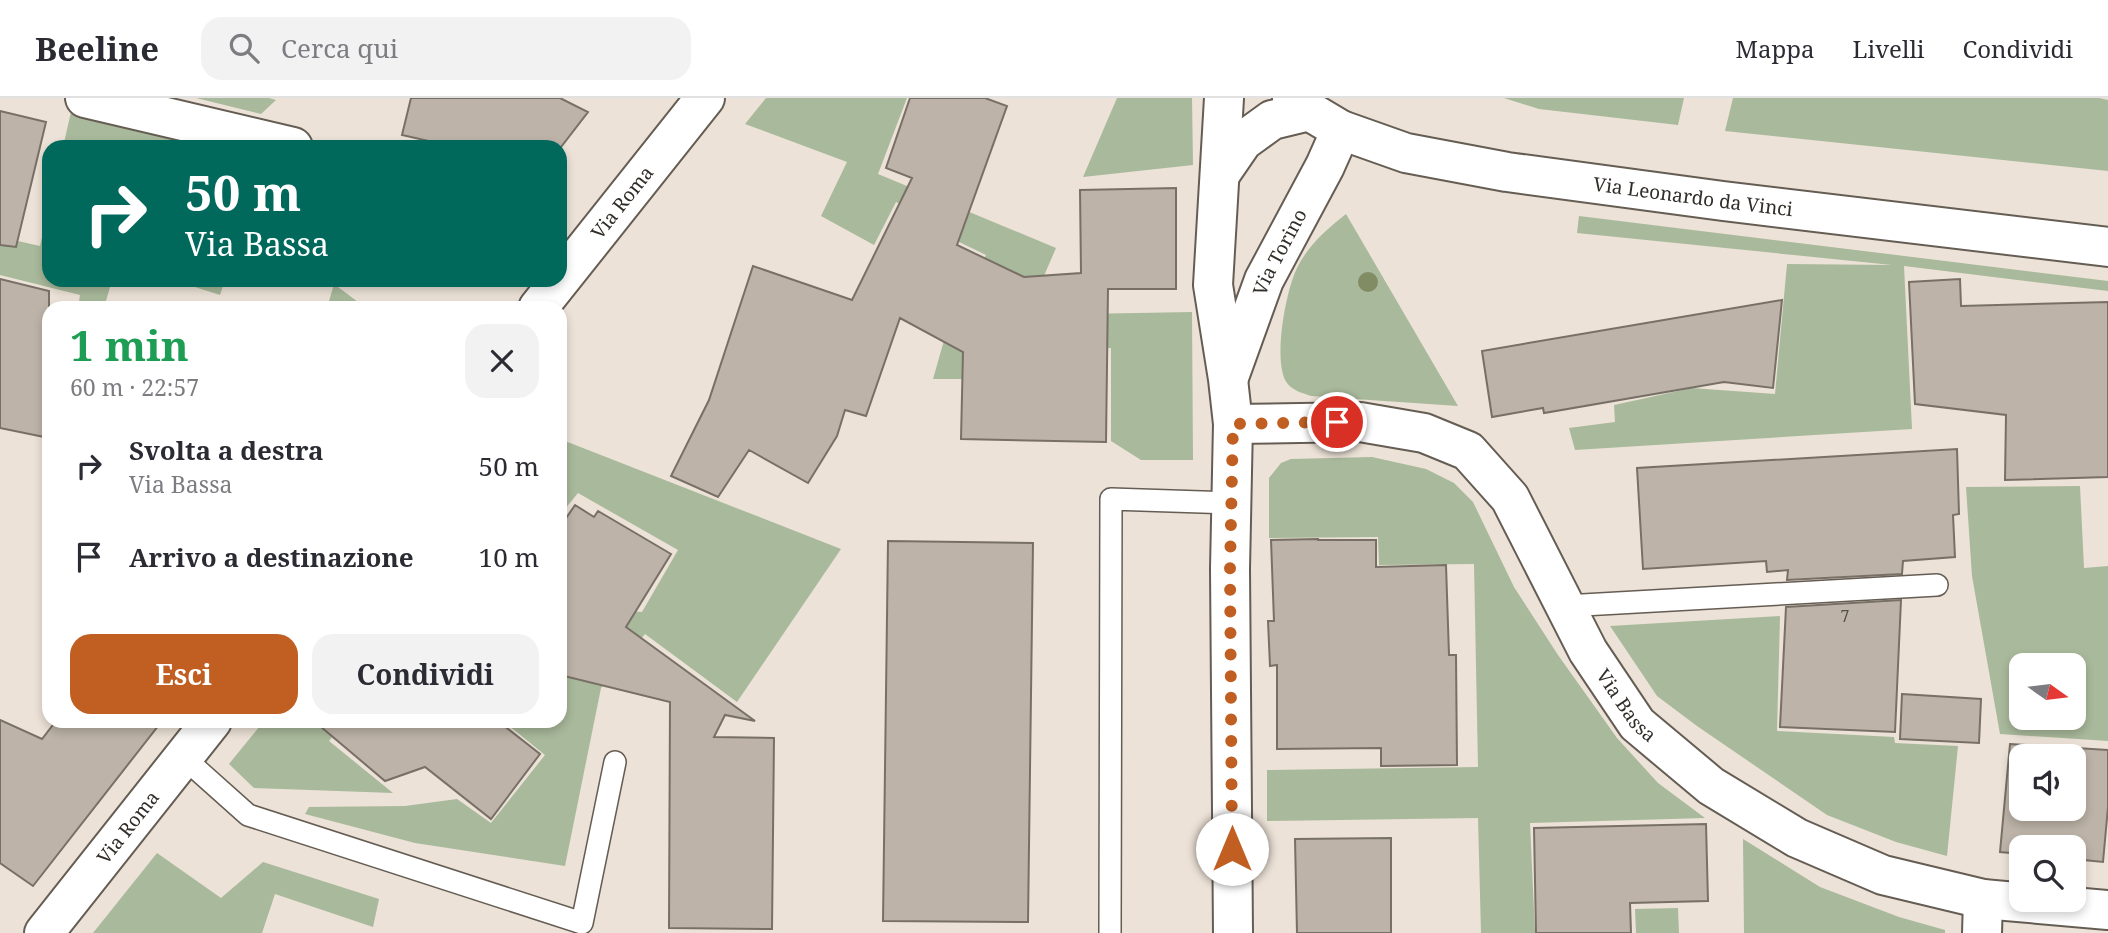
<!DOCTYPE html>
<html lang="it">
<meta charset="utf-8">
<style>
:root{--surface:#fff;--page:#f2f2f3;--text:#2b2b33;--muted:#7c7c81;--line:#e1e1e2;--accent:#c05f21}
body{margin:0;font-family:"Noto Serif",serif;background:var(--page);color:var(--text);height:100vh;display:flex;flex-direction:column;font-size:26px;white-space:nowrap}
*{box-sizing:border-box;margin:0}
p{font-size:23px;color:var(--muted)}
.icon{flex:none;width:38px;height:38px;fill:none;stroke:currentColor;stroke-width:2;stroke-linecap:round;stroke-linejoin:round}
.map{position:relative;flex:1;overflow:hidden}
.side{position:absolute;left:42px;top:203px;width:525px;height:427px;display:flex;flex-direction:column;background:var(--surface);border-radius:21px;box-shadow:0 4px 10px #0003}
.side>*{flex:none}
.hud{position:absolute;left:42px;top:42px;width:525px;height:147px;border-radius:21px;box-shadow:0 4px 10px #0003;background:#00695c;color:#fff;overflow:hidden}
.needle{width:46px;rotate:104deg}
.controls{position:absolute;left:2009px;top:555px;display:grid;gap:14px}
.controls a{display:grid;place-items:center;width:77px;height:77px;border-radius:14px;background:var(--surface);box-shadow:0 4px 10px #0003;font-size:35px}
.pin{position:absolute;display:grid;place-items:center;width:60px;height:60px;color:#fff;margin:-30px;border:4px solid #fff;border-radius:50%;box-shadow:0 2px 7px #0007}
.me{position:absolute;width:77px;margin:-38px;rotate:0deg;stroke-linejoin:round;filter:drop-shadow(0 0 5px #0008)}
.turn{display:flex;align-items:center;gap:24px;height:147px;padding:0 28px;font-size:32px}
.turn .icon{width:91px;height:91px;stroke-width:2.5}
.turn b{display:block;font-size:49px;line-height:60px}
.round{display:grid;place-items:center;flex:none;width:74px;height:74px;border-radius:21px;background:var(--page)}
.summary{display:flex;align-items:center;justify-content:space-between;height:119px;padding:0 28px}
h1{font-size:42px;font-weight:700;line-height:52px;color:#1e9e55}
.cta{display:flex;gap:14px;margin-top:auto;padding:14px 28px}
.cta a{flex:1;height:80px;border-radius:21px;background:var(--accent);color:#fff;font-size:28px;font-weight:700;line-height:80px;text-align:center}
.cta a+a{background:var(--page);color:var(--text)}
ul{padding:0;list-style:none}
li{display:flex;align-items:center;gap:21px;height:91px;padding:0 28px}
li div{flex:1}
li b{display:block;font-size:26px}
li em{font-style:normal}
header{display:flex;align-items:center;gap:42px;box-sizing:border-box;height:98px;padding:0 35px;background:var(--surface);border-bottom:2px solid var(--line)}
header strong{font-size:33px}
nav{display:flex;gap:38px;margin-inline-start:auto;font-size:24px}
.search{width:490px;height:63px;background:var(--page);display:flex;align-items:center;gap:18px;box-sizing:border-box;padding:0 24px;border-radius:21px;color:var(--muted);font-size:26px}
.map>svg:first-child{display:block}
.green{fill:#a9b99b;fill-rule:evenodd}
.building{fill:#bdb3a8;stroke:#787066;stroke-width:2;fill-rule:evenodd}
.lines{fill:none;stroke-linecap:round;stroke-linejoin:round}
.service-casing{stroke:#655d53;stroke-width:24}
.minor-casing{stroke:#655d53;stroke-width:42}
.tertiary-casing{stroke:#655d53;stroke-width:42}
.secondary-casing{stroke:#655d53;stroke-width:42}
.service{stroke:#fff;stroke-width:21}
.minor{stroke:#fff;stroke-width:38}
.tertiary{stroke:#fff;stroke-width:38}
.secondary{stroke:#fff;stroke-width:38}
.tree{fill:#828c64}
.route{stroke:#c05f21;stroke-width:12;stroke-dasharray:0 21.6}
.labels{text-anchor:middle;stroke-width:6;stroke-linejoin:round;paint-order:stroke}
.number-label{font-size:16px;fill:#544e49}
.street-label{font-size:19px;fill:#312d29;stroke:#fff}
</style>
<header>
<strong>Beeline</strong>
<div class="search"><svg class="icon" aria-label="search" viewBox="0 0 24 24"><circle cx="10" cy="10" r="6"/><path d="M15 15l6 6"/></svg>Cerca qui</div>
<nav><a>Mappa</a><a>Livelli</a><a>Condividi</a></nav>
</header>
<div class="map">
<svg width="2108" height="835" viewBox="0 0 2108 835">
<rect width="100%" height="100%" fill="#ece2d7"/>
<!-- green -->
<path class="green" d="M196,0H269L276,2L261,16Z
M766,0H907L878,76L1056,150L1027,217L1192,214L1193,362H1141L1111,343V250L1036,251L1034,281H933L945,239L913,227L921,213L953,225L986,157L955,142L958,135L896,104L874,147L821,118L847,64L745,26Z
M1117,0H1192L1193,67L1083,79Z
M1504,0H1684L1678,27L1539,11Z
M1733,0H2099L2108,2V73L1725,33Z
M71,14L224,49H63Z
M49,109V182H121L110,189L104,210H78L80,197L0,177V139L40,148Z
M1346,116L1458,308L1311,298C1303,295 1293,293 1287,285C1272,265 1286,190 1298,168C1309,147 1327,131 1346,116Z
M1579,118L2108,183V193L1904,168L1912,331L1575,352L1569,330L1615,324L1614,307L1692,290L1775,296L1787,166L1892,167L1577,135Z
M173,182H225L220,197Z
M334,186L366,210H327Z
M560,341L841,451L737,604L645,536L601,590L565,768L415,745L305,716L309,709L405,708L457,701L491,725L545,657L503,623H560V575L583,583L627,513L642,514L678,452L578,395L560,417Z
M1372,359L1426,371L1454,385L1473,404L1514,489L1558,557L1617,640L1658,685L1705,720L1530,725L1535,835H1481L1478,720L1267,723V672L1478,669L1474,466L1379,467L1378,439L1269,440V380L1281,365L1291,361Z
M2080,388L2084,470L2108,468V643L2000,636L1972,478L1966,389ZM2021,567H2074V620H2021Z
M1780,518L1777,633L1894,639L1895,645L1958,648L1947,758L1896,744L1827,717L1697,628L1657,598L1610,528Z
M264,623H345L329,643L393,695L254,690L229,666Z
M1743,741L1820,789L1899,819L1945,832V835H1744Z
M157,755L221,800L263,764L379,801L373,829L275,796L262,835H93Z
M1678,810L1679,835H1636L1635,811Z"/>
<!-- building -->
<path class="building" d="M411,0H560L588,14L561,49H455L402,37Z
M910,0H985L1007,8L957,147L1024,179L1081,175L1080,92L1176,90V191H1108L1106,344L961,341L963,254L900,220L866,318L845,312L837,338L808,385L749,352L718,399L671,378L709,302L753,168L852,202L912,80L886,70Z
M0,13L46,24L16,149L0,147Z
M0,181L49,193V340L0,330Z
M1960,181L1961,208L2108,204V379L2005,382L2006,317L1915,306L1909,184Z
M1782,202L1773,290L1724,284L1544,315L1543,310L1492,319L1482,253Z
M1957,351L1959,416L1953,417L1955,459L1903,463L1902,476L1787,482L1788,472L1767,474L1766,463L1643,471L1637,370Z
M575,407L594,419L598,413L671,456L626,529L755,623L725,617L714,639L774,640L772,831L669,830L670,604L560,577V429Z
M1318,441V442H1376V469L1446,467L1449,557H1456L1457,667L1381,668V650L1277,651V567L1270,568L1268,523H1274L1271,442Z
M888,443L1033,445L1028,824L883,823Z
M1901,502L1895,634L1780,629L1786,509Z
M1902,596L1981,601L1979,645L1900,641Z
M0,622L42,641L56,623H162L33,788L0,765Z
M314,623H498L540,656L491,721L425,669L385,683Z
M2010,646L2108,652V709L2103,764L2074,761V749H2021V756L2000,754ZM2021,658H2074V710H2021Z
M1706,726L1708,803L1630,805L1631,835H1536L1534,730Z
M1391,740V835H1297L1295,741Z"/>
<g class="lines">
<defs>
<path id="service" d="M1565,508L1937,487
M183,659L248,717L582,825L615,664
M1110,835L1111,401L1232,405"/>
<g id="minor">
<path d="M85,0L293,49"/>
<path d="M1224,0L1213,187L1228,281L1233,326L1230,471L1233,835"/>
<path d="M1221,75L1243,43L1272,22L1309,13"/>
<path id="s1" d="M1229,279L1264,182L1325,68L1341,32"/>
<path id="s2" d="M1233,326L1360,324L1424,335L1468,353L1510,400L1588,553L1637,626L1711,688L1797,740L1883,777L1983,801L2108,812"/>
<path d="M1982,835L1983,801"/>
</g>
<g id="tertiary">
<path id="s3" d="M1292,0L1309,13L1341,32L1406,55L1507,74L1723,103L2108,149"/>
</g>
<g id="secondary">
<path id="s4" d="M538,210L705,0"/>
<path id="s5" d="M44,835L212,623"/>
</g>
</defs>
<!-- service casing -->
<use href="#service" class="service-casing"/>
<!-- minor casing -->
<use href="#minor" class="minor-casing"/>
<!-- tertiary casing -->
<use href="#tertiary" class="tertiary-casing"/>
<!-- secondary casing -->
<use href="#secondary" class="secondary-casing"/>
<!-- service -->
<use href="#service" class="service"/>
<!-- minor -->
<use href="#minor" class="minor"/>
<!-- tertiary -->
<use href="#tertiary" class="tertiary"/>
<!-- secondary -->
<use href="#secondary" class="secondary"/>
</g>
<!-- trees -->
<circle class="tree" cx="1368" cy="184" r="10"/>
<g class="lines">
<!-- route -->
<path class="route" d="M1232,751L1230,471L1233,326L1337,324"/>
</g>
<g class="labels">
<!-- number labels -->
<g class="number-label">
<text x="1845" y="524">7</text>
</g>
<!-- street labels -->
<g class="street-label">
<text dy="7" stroke="none"><textPath href="#s3" startOffset="418">Via Leonardo da Vinci</textPath></text>
<text dy="7" stroke="none"><textPath href="#s4" startOffset="135">Via Roma</textPath></text>
<text dy="7" stroke="none"><textPath href="#s1" startOffset="135">Via Torino</textPath></text>
<text dy="7" stroke="none"><textPath href="#s2" startOffset="541">Via Bassa</textPath></text>
<text dy="7" stroke="none"><textPath href="#s5" startOffset="135">Via Roma</textPath></text>
</g>
</g>
</svg>
<div class="controls">
<a><svg class="needle" viewBox="-14 -14 28 28"><path d="M0-13l5 13h-10z" fill="#e53935"/><path d="M0 13l5-13h-10z" fill="#7c7c81"/></svg></a>
<a><svg class="icon" aria-label="sound" viewBox="0 0 24 24"><path d="M4 9h4l5-4v14l-5-4H4zM17 9q2 3 0 6"/></svg></a>
<a><svg class="icon" aria-label="search" viewBox="0 0 24 24"><circle cx="10" cy="10" r="6"/><path d="M15 15l6 6"/></svg></a>
</div>
<div class="pin" style="left:1337px;top:324px;background:#d93025"><svg class="icon" aria-label="arrive" viewBox="0 0 24 24"><path d="M6 21V4h12l-3 4 3 4H6"/></svg></div>
<svg class="me" style="left:1232px;top:751px" viewBox="-20 -20 40 40"><circle r="19" fill="#fff"/><path d="M0-13L10 11 0 6-10 11z" fill="#c05f21"/></svg>
<div class="hud">
<div class="turn"><svg class="icon" aria-label="right" viewBox="0 0 24 24"><path d="M7 20v-9h11M14 6l5 5-5 5"/></svg><div><b>50 m</b>Via Bassa</div></div>
</div>
<section class="side">
<div class="summary"><div><h1>1 min</h1><p>60 m · 22:57</p></div><a class="round"><svg class="icon" aria-label="close" viewBox="0 0 24 24"><path d="M6 6l12 12M18 6L6 18"/></svg></a></div>
<ul>
<li><svg class="icon" aria-label="right" viewBox="0 0 24 24"><path d="M7 20v-9h11M14 6l5 5-5 5"/></svg><div><b>Svolta a destra</b><p>Via Bassa</p></div><em>50 m</em></li>
<li><svg class="icon" aria-label="arrive" viewBox="0 0 24 24"><path d="M6 21V4h12l-3 4 3 4H6"/></svg><div><b>Arrivo a destinazione</b></div><em>10 m</em></li>
</ul>
<div class="cta"><a>Esci</a><a>Condividi</a></div>
</section>
</div>
